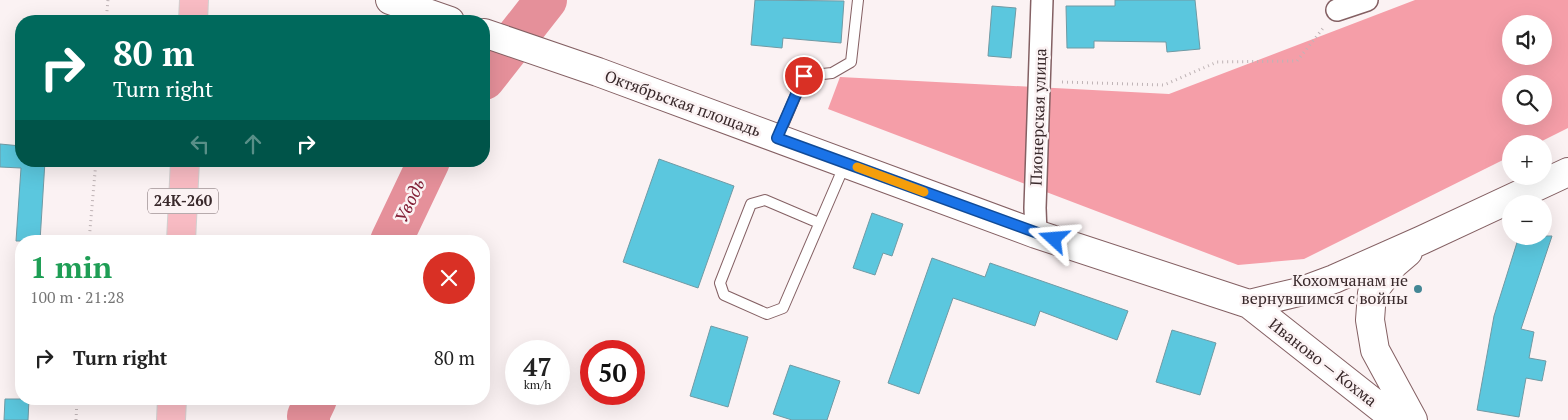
<!DOCTYPE html>
<meta charset="utf-8">
<style>
:root{--surface:#fff;--page:#f6f6f6;--text:#222;--muted:#767676}
body{margin:0;font-family:"PT Serif",serif;background:var(--page);color:var(--text);height:100vh;display:flex;flex-direction:column;font-size:19px;white-space:nowrap}
*{box-sizing:border-box;margin:0}
p{font-size:16px;color:var(--muted)}
.icon{flex:none;width:28px;height:28px;fill:none;stroke:currentColor;stroke-width:2;stroke-linecap:round;stroke-linejoin:round}
.map{position:relative;flex:1;overflow:hidden}
.side{position:absolute;left:15px;top:235px;width:475px;height:170px;display:flex;flex-direction:column;background:var(--surface);border-radius:20px;box-shadow:0 5px 20px #0002}
.side>*{flex:none}
.top-card{position:absolute;left:15px;top:15px;width:475px;height:152px;border-radius:20px;box-shadow:0 5px 20px #0002;background:#00695c;color:#fff;overflow:hidden}
.controls{position:absolute;left:1502px;top:15px;display:grid;gap:10px}
.controls a{display:grid;place-items:center;width:50px;height:50px;border-radius:50%;background:var(--surface);box-shadow:0 5px 20px #0002;font-size:25px}
.speed{position:absolute;left:505px;top:340px;display:flex;gap:10px;font-size:25px;font-weight:700;text-align:center}
.speed>*{display:grid;place-content:center;width:65px;height:65px;border-radius:50%;background:var(--surface);box-shadow:0 5px 20px #0002;line-height:1}
.speed small{font-size:12px;font-weight:400}
.speed .limit{border:8px solid #d22;background:#fff;color:#111}
.pin{position:absolute;display:grid;place-items:center;width:42px;height:42px;color:#fff;margin:-21px;border:2px solid #fff;border-radius:50%;box-shadow:0 1px 5px #0007}
.me{position:absolute;width:55px;margin:-28px;rotate:289deg;stroke-linejoin:round;filter:drop-shadow(0 0 4px #0008)}
.turn{display:flex;align-items:center;gap:18px;height:105px;padding:0 15px;font-size:22px}
.turn .icon{width:65px;height:65px;stroke-width:2.5}
.turn b{display:block;font-size:35px;line-height:42px}
.lanes{display:flex;align-items:center;height:48px;padding:0 15px;background:#0003;justify-content:center;gap:25px;direction:ltr}
.lanes .off{opacity:.35}
.round{display:grid;place-items:center;flex:none;width:52px;height:52px;border-radius:26px;background:var(--page)}
.headline{display:flex;align-items:center;justify-content:space-between;height:85px;padding:0 15px}
h1{font-size:30px;font-weight:600;line-height:38px;color:#1e9e55}
ul{padding:0;list-style:none}
li{display:flex;align-items:center;gap:15px;height:75px;padding:0 15px}
li div{flex:1}
li b{display:block;font-size:19px}
li em{font-style:normal}
.map>svg:first-child{display:block}
.forest{fill:#f59ea8;fill-rule:evenodd}
.lines{fill:none;stroke-linecap:round;stroke-linejoin:round}
.river{stroke:#e5909a;stroke-width:42}
.building{fill:#5bc7de;stroke:#709aa4}
.service-casing{stroke:#846063;stroke-width:12}
.minor-casing{stroke:#846063;stroke-width:24}
.secondary-casing{stroke:#846063;stroke-width:30}
.primary-casing{stroke:#d3d0d0;stroke-width:30}
.path{stroke:#bfb4b6;stroke-width:3;stroke-dasharray:1 4;stroke-linecap:butt}
.service{stroke:#fff;stroke-width:10}
.minor{stroke:#fff;stroke-width:21}
.secondary{stroke:#fff;stroke-width:28}
.primary{stroke:#f8bbc3;stroke-width:28}
.route-casing{stroke:#114b97;stroke-width:12}
.route{stroke:#1a73e8;stroke-width:9}
.slow{stroke:#f59e0b;stroke-width:9}
.poi-dot{fill:#438795;stroke:#fbf2f3;stroke-width:2}
.labels{text-anchor:middle;stroke-width:5;stroke-linejoin:round;paint-order:stroke}
.shield{fill:#fbf2f3;stroke:#736567;stroke-width:1}
.shield-label{font-size:15px;font-weight:bold;fill:#39292b}
.street-label{font-size:16px;fill:#39292b;stroke:#fbf2f3}
.poi-label{font-size:16px;fill:#39292b;stroke:#fbf2f3;text-anchor:end}
.water-label{font-size:18px;font-style:italic;fill:#821f36;stroke:#fbf2f3}
</style>
<div class="map">
<svg width="1568" height="420" viewBox="0 0 1568 420">
<rect width="100%" height="100%" fill="#fbf2f3"/>
<!-- forest -->
<path class="forest" d="M1415,0H1568V128L1536,144H1511V156L1304,259L1238,265L828,109L840,77L1169,94ZM1511,24H1544V56H1511ZM1511,84H1544V116H1511Z"/>
<g class="lines">
<!-- river -->
<path class="river" d="M484,79L546,0
M391,241L429,161
M309,420L308,416L316,399"/>
</g>
<!-- building -->
<path class="building" d="M755,0L844,1L841,43L783,38L782,48L751,45Z
M1115,0H1195L1200,49L1167,52L1166,42L1094,41V48H1067L1066,6H1115Z
M992,6L1016,8L1011,58L988,56Z
M0,144L21,146V161H45L40,241H16L21,168L0,167Z
M659,159L734,186L698,288L623,262Z
M872,213L903,224L892,256L883,253L875,275L853,268Z
M1519,236H1552L1521,329L1534,332L1529,358L1546,361L1542,381L1526,378L1519,417L1477,410L1494,316Z
M932,258L985,277L990,263L1128,311L1117,340L1040,311L1035,326L953,298L919,394L888,383Z
M711,326L748,337L728,407L690,396Z
M1172,330L1216,343L1200,395L1156,382Z
M790,365L840,381L827,420H792L773,414Z
M5,399H29L28,420H4Z"/>
<g class="lines">
<defs>
<path id="service" d="M778,137L804,76L832,73L851,62L858,0
M819,223L765,200L751,204L720,283L724,295L767,314L783,308L845,164"/>
<path id="minor" d="M1337,10L1367,0
M1036,234L1035,208L1042,0"/>
<path id="secondary" d="M390,0L450,21
M484,33L598,72L1036,234L1249,304L1396,420
M1408,252L1394,264L1372,293L1370,320L1375,350L1413,420
M1249,304L1299,292L1334,279L1422,240L1568,172"/>
<path id="primary" d="M193,21L194,0
M181,241L185,161
M171,420L172,399"/>
</defs>
<!-- service casing -->
<use href="#service" class="service-casing"/>
<!-- minor casing -->
<use href="#minor" class="minor-casing"/>
<!-- secondary casing -->
<use href="#secondary" class="secondary-casing"/>
<!-- primary casing -->
<use href="#primary" class="primary-casing"/>
<!-- path -->
<path class="path" d="M106,21L108,0
M1062,82L1164,85L1217,62L1297,61L1324,27
M89,241L96,161
M76,420L77,399"/>
<!-- service -->
<use href="#service" class="service"/>
<!-- minor -->
<use href="#minor" class="minor"/>
<!-- secondary -->
<use href="#secondary" class="secondary"/>
<!-- primary -->
<use href="#primary" class="primary"/>
</g>
<g class="lines">
<defs>
<path id="route" d="M804,76L777,138L1054,239"/>
</defs>
<!-- route casing -->
<use href="#route" class="route-casing"/>
<!-- route -->
<use href="#route" class="route"/>
<!-- slow -->
<path class="slow" d="M857,167L924,192"/>
</g>
<!-- markers -->
<circle class="poi-dot" cx="1418" cy="289" r="5"/>
<g class="labels">
<!-- shield labels -->
<rect class="shield" x="148" y="188.5" width="70" height="25" rx="4"/>
<g class="shield-label">
<text x="183" y="206">24К-260</text>
</g>
<!-- street labels -->
<g class="street-label">
<text transform="translate(683 103) rotate(20)" y="6">Октябрьская площадь</text>
<text transform="translate(1038 117) rotate(-88)" y="6">Пионерская улица</text>
<text transform="translate(1323 362) rotate(38)" y="6">Иваново — Кохма</text>
</g>
<!-- poi labels -->
<g class="poi-label">
<text x="1408" y="286">Кохомчанам не<tspan x="1408" dy="18">вернувшимся с войны</tspan></text>
</g>
<!-- water labels -->
<g class="water-label">
<text transform="translate(410 201) rotate(-65)" y="6">Уводь</text>
</g>
</g>
</svg>
<div class="controls">
<a><svg class="icon" aria-label="sound" viewBox="0 0 24 24"><path d="M4 9h4l5-4v14l-5-4H4zM17 9q2 3 0 6"/></svg></a>
<a><svg class="icon" aria-label="search" viewBox="0 0 24 24"><circle cx="10" cy="10" r="6"/><path d="M15 15l6 6"/></svg></a>
<a>+</a>
<a>−</a>
</div>
<div class="speed"><div>47<small>km/h</small></div><div class="limit">50</div></div>
<div class="pin" style="left:804px;top:76px;background:#d93025"><svg class="icon" aria-label="arrive" viewBox="0 0 24 24"><path d="M6 21V4h12l-3 4 3 4H6"/></svg></div>
<svg class="me" style="left:1054px;top:239px" viewBox="-20 -20 40 40"><path d="M0-17L14 15 0 8-14 15z" fill="#1a73e8" stroke="#fff" stroke-width="4"/></svg>
<div class="top-card">
<div class="turn"><svg class="icon" aria-label="right" viewBox="0 0 24 24"><path d="M7 20v-9h11M14 6l5 5-5 5"/></svg><div><b>80 m</b>Turn right</div></div>
<div class="lanes"><svg class="icon off" aria-label="left" viewBox="0 0 24 24"><path d="M17 20v-9H6M10 6l-5 5 5 5"/></svg><svg class="icon off" aria-label="ahead" viewBox="0 0 24 24"><path d="M12 20V5M6 11l6-6 6 6"/></svg><svg class="icon" aria-label="right" viewBox="0 0 24 24"><path d="M7 20v-9h11M14 6l5 5-5 5"/></svg></div>
</div>
<section class="side">
<div class="headline"><div><h1>1 min</h1><p>100 m · 21:28</p></div><a class="round" style="background:#d93025;color:#fff"><svg class="icon" aria-label="close" viewBox="0 0 24 24"><path d="M6 6l12 12M18 6L6 18"/></svg></a></div>
<ul>
<li><svg class="icon" aria-label="right" viewBox="0 0 24 24"><path d="M7 20v-9h11M14 6l5 5-5 5"/></svg><div><b>Turn right</b></div><em>80 m</em></li>
</ul>
</section>
</div>
